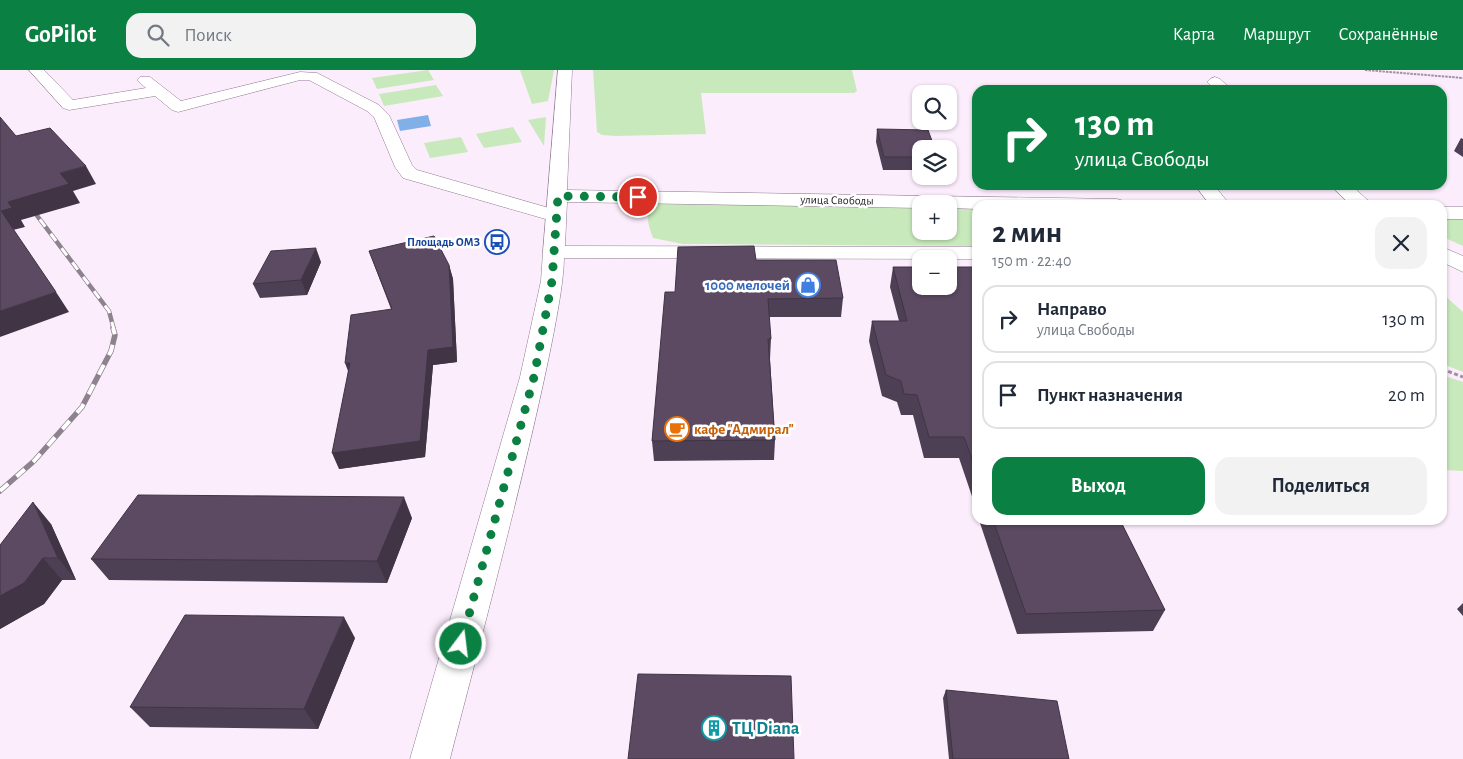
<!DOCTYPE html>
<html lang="ru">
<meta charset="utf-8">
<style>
:root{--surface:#fff;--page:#f2f2f3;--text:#1f2937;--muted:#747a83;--line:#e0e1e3;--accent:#0b8043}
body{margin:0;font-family:"Alegreya Sans",sans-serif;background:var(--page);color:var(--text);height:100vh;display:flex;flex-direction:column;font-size:19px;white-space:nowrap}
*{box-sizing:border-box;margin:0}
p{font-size:16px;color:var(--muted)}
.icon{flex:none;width:28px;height:28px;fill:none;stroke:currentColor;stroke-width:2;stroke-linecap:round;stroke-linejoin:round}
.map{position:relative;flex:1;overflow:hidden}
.sheet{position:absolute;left:972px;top:130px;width:475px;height:325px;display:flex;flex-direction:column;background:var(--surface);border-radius:15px;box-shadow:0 1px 4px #0004}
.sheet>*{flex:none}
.hud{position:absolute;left:972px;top:15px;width:475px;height:105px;border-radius:15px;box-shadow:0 1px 4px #0004;background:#0b8043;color:#fff;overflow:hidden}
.fabs{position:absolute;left:912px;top:15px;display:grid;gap:10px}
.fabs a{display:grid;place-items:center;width:45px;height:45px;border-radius:10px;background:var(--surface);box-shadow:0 1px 4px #0004;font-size:25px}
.pin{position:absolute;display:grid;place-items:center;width:42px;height:42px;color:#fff;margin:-21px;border:2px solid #fff;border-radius:50%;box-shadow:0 1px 5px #0007}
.me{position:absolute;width:55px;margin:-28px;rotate:15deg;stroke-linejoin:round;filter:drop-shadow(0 0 4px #0008)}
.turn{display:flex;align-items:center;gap:18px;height:105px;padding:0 20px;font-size:22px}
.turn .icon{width:65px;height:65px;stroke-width:2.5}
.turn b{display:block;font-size:35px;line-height:42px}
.round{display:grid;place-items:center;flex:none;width:52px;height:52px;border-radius:15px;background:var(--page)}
.overview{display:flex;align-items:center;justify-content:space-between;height:85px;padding:0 20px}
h1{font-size:30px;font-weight:600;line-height:38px}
.primary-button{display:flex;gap:10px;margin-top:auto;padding:10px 20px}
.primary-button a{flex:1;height:58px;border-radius:15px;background:var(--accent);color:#fff;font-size:20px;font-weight:600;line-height:58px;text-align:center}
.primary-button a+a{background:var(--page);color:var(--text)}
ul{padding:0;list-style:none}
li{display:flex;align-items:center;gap:15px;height:68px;margin:0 10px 8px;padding:0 10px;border:2px solid var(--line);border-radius:15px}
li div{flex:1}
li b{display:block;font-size:19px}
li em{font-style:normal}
header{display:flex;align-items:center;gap:30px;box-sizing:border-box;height:70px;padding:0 25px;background:var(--accent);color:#fff}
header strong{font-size:24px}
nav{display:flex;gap:28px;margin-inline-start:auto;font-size:18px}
.search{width:350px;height:45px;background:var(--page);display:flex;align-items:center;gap:12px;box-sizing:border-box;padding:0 18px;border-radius:15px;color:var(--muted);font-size:19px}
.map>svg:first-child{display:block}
.green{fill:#c8e9bb}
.water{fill:#81afe8}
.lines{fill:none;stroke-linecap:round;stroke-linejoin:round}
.minor-casing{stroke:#907a92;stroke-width:1}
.major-casing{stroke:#907a92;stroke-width:1}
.path-far1{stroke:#9f92a0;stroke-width:2;stroke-dasharray:2.5 1;stroke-linecap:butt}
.path{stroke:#9f92a0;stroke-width:3;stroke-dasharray:4 2.5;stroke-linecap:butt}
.minor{fill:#fff;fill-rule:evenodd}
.major{fill:#fff;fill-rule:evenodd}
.rail-far1-casing{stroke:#8d828e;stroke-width:4.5}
.rail-casing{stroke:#8d828e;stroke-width:5.5}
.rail-far1{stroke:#fff;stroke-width:3;stroke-dasharray:9;stroke-linecap:butt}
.rail{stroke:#fff;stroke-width:4;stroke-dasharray:11;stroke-linecap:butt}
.wall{fill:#4e4054}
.shaded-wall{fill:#403445}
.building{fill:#5b4a62;stroke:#403445}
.route{stroke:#0b8043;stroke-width:9;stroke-dasharray:0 16.2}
.labels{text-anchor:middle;stroke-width:5;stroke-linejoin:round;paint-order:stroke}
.far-street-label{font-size:12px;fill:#221923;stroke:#fff}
.far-transit-label{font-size:12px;font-weight:bold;fill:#164399;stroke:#fff;text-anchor:end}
.shop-label{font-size:15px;font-weight:bold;fill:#366cbe;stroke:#fff;text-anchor:end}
.food-label{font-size:15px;font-weight:bold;fill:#c56008;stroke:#fff;text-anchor:start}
.near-culture-label{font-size:18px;font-weight:bold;fill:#0d838f;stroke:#fff;text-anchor:start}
</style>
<header>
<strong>GoPilot</strong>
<div class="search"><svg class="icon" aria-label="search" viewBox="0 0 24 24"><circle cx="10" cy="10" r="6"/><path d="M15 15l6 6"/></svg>Поиск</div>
<nav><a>Карта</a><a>Маршрут</a><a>Сохранённые</a></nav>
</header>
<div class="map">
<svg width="1463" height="689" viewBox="0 0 1463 689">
<rect width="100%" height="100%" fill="#fcedfd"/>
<!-- green -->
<path class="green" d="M428,0L434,10L377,19L372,8Z
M520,0H554L548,31L532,34Z
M593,0H852L857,21L854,23H701L706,64L616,66L602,65L597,62Z
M436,15L443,26L384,36L379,24Z
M546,47L544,76L528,50Z
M513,57L522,72L484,78L476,64Z
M461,67L468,82L430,88L424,73Z
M655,134L921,137V161H949V138H977V176L683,174L653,168C649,157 646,148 648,137Z
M1442,147L1463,148V176L1443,167Z
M1443,224L1463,242V302L1443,294Z
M1442,305L1463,312V401L1443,400Z"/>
<!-- water -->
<path class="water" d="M428,45L431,56L400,61L397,50Z"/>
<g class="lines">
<defs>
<path id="minor" d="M29,0H44L73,30L146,18L137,10L140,7H150L181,31L300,2L317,3L379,35L389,45L412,95L417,100L563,142L566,146L563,150L556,152L403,108L395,97L374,47L367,41L309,10H300L178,42L172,40L155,26L69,40L63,38Z
M1215,7L1220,9L1232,20H1215L1207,12L1210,9Z
M1195,115H1214L1230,135H1210Z
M1330,115H1351L1373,135H1351Z
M1442,137H1463V149H1442Z
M554,176L562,177C580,205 465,628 450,689H410L520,307L541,211L543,182L546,177Z"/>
<path id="major" d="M558,0H572L567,120L1117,129L1124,131L1127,135H978V139L949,138V134H921V138L567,132L565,176L978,177V189L554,188L546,187L543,182Z
M1442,177L1463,186V202L1442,192Z"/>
</defs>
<!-- minor casing -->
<use href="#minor" class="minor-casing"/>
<!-- major casing -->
<use href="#major" class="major-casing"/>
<!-- path-far1 -->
<path class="path-far1" d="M1365,0L1463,8"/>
<!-- path -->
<path class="path" d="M1442,299L1463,307"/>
<!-- minor -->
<use href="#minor" class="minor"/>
<!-- major -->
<use href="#major" class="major"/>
<defs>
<path id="rail-far1" d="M29,135L109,241L114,260"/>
<path id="rail" d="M0,421L34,391L82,337L111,281L115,265L113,258"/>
</defs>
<!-- rail-far1 casing -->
<use href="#rail-far1" class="rail-far1-casing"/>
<!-- rail casing -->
<use href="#rail" class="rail-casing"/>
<!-- rail-far1 -->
<use href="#rail-far1" class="rail-far1"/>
<!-- rail -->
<use href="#rail" class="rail"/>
</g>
<!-- wall -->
<path class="wall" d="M877,59L921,79V100H883L876,72Z
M1461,68L1463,69V87L1454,81Z
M369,181L449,195L453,209L457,292L433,295L425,387L339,399L348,302L391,239Z
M321,192L307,225L260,228L253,214Z
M893,197H978V444L959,388H924L913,345H901L897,332L882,326L869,271L872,251H899L890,217Z
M675,222L843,228L841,247H769L771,269L770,289L775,370L774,390L654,391L652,371Z
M412,448L387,513L109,510L91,489Z
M979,450H1120L1165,540L1153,561L1017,564Z
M51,454L76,510H62L44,534L0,559V475Z
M1463,533V546L1457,539Z
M355,568L318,659L150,657L130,637Z
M946,620L1069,689H949L943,628Z"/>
<!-- shaded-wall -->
<path class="shaded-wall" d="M86,96L96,114L73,121L80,133L21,150L25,157L13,160L1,141L8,132L60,103Z
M316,178L321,192L307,225L301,210Z
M449,195L453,209L457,292L433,295L425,387L339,399L332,383L428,280Z
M56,222L69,242L0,267V241Z
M345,293H350L351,309Z
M404,427L412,448L387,513L377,491Z
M33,432L51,454L76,510L58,488Z
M43,488L62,510L44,534L0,559V526Z
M344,547L355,568L318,659L304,639Z"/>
<!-- building -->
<path class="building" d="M0,47L16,66L50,58L86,96L60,103L69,114L8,132L12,138L1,141L56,222L0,241Z
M877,59L928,60L935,79H921V87H884Z
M434,166L449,195L453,277L428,280L420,371L332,383L350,293H345L351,245L392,239L369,181Z
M754,176L756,190H836L843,228L768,229L771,269H768L775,370L652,371L665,222H675L678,177Z
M316,178L301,210L253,214L271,181Z
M893,197H921V216H949V197H978V405L964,367H929L917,325L904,324L901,311L886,305L872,251H907Z
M138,425L404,427L377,491L91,489Z
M33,432L58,488H43L24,513L0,526V475Z
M993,450H1120L1165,540L1026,544Z
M185,545L344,547L304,639L130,637Z
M638,604L791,606L794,689H628Z
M946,620L1057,631L1069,689H953Z"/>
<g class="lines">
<!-- route -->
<path class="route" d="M461,574L534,307L552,211L558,126L638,127"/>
</g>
<!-- icons -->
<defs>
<symbol id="bus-ring" viewBox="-11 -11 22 22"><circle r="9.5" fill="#fff" stroke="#1a4fb4" stroke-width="1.5"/><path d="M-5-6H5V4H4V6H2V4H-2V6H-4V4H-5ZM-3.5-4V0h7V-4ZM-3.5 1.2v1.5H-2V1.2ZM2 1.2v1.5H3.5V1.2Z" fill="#1a4fb4"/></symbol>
<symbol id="shop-ring" viewBox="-11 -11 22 22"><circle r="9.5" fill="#fff" stroke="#3f7fe0" stroke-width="1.5"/><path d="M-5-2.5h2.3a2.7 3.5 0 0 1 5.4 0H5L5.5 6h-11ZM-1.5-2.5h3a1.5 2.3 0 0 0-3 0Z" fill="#3f7fe0"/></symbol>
<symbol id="cafe-ring" viewBox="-11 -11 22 22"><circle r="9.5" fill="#fff" stroke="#e8710a" stroke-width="1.5"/><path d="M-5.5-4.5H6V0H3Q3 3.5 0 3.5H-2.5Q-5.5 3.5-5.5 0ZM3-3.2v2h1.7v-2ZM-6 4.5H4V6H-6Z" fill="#e8710a"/></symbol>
<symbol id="building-ring" viewBox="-11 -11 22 22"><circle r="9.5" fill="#fff" stroke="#0f9aa8" stroke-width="1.5"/><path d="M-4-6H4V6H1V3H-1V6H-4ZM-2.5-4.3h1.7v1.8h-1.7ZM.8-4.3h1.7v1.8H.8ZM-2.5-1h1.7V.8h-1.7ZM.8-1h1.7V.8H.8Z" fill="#0f9aa8"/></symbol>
</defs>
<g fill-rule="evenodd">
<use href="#bus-ring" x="483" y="158" width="28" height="28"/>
<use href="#shop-ring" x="794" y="201" width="28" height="28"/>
<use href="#cafe-ring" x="663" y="345" width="28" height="28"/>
<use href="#building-ring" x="700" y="644" width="28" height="28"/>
</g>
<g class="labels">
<!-- far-street labels -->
<g class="far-street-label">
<text transform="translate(837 130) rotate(1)" y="4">улица Свободы</text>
</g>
<!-- far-transit labels -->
<g class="far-transit-label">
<text x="480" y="176">Площадь ОМЗ</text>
</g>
<!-- shop labels -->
<g class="shop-label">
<text x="790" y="220">1000 мелочей</text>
</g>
<!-- food labels -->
<g class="food-label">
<text x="694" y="364">кафе "Адмирал"</text>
</g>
<!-- near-culture labels -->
<g class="near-culture-label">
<text x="732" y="664">ТЦ Diana</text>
</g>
</g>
</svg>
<div class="fabs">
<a><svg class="icon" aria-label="search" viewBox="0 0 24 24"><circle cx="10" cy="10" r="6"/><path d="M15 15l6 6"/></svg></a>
<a><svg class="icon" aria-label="layers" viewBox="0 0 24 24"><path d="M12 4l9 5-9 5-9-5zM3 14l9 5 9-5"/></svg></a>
<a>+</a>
<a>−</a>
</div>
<div class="pin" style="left:638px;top:127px;background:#d93025"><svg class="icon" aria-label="arrive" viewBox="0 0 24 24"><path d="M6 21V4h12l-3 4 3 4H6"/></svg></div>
<svg class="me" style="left:461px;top:574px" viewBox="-20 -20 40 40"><circle r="17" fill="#0b8043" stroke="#fff" stroke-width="3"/><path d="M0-11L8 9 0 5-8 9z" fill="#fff"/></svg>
<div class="hud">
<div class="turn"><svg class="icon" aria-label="right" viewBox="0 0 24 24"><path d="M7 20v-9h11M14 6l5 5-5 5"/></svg><div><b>130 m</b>улица Свободы</div></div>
</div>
<section class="sheet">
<div class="overview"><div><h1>2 мин</h1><p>150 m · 22:40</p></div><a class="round"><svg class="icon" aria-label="close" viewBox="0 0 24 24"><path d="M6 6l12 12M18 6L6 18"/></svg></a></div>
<ul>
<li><svg class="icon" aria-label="right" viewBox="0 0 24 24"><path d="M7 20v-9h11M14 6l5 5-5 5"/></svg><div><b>Направо</b><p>улица Свободы</p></div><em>130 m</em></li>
<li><svg class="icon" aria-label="arrive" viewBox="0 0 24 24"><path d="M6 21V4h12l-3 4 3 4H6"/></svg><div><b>Пункт назначения</b></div><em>20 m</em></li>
</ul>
<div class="primary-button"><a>Выход</a><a>Поделиться</a></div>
</section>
</div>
